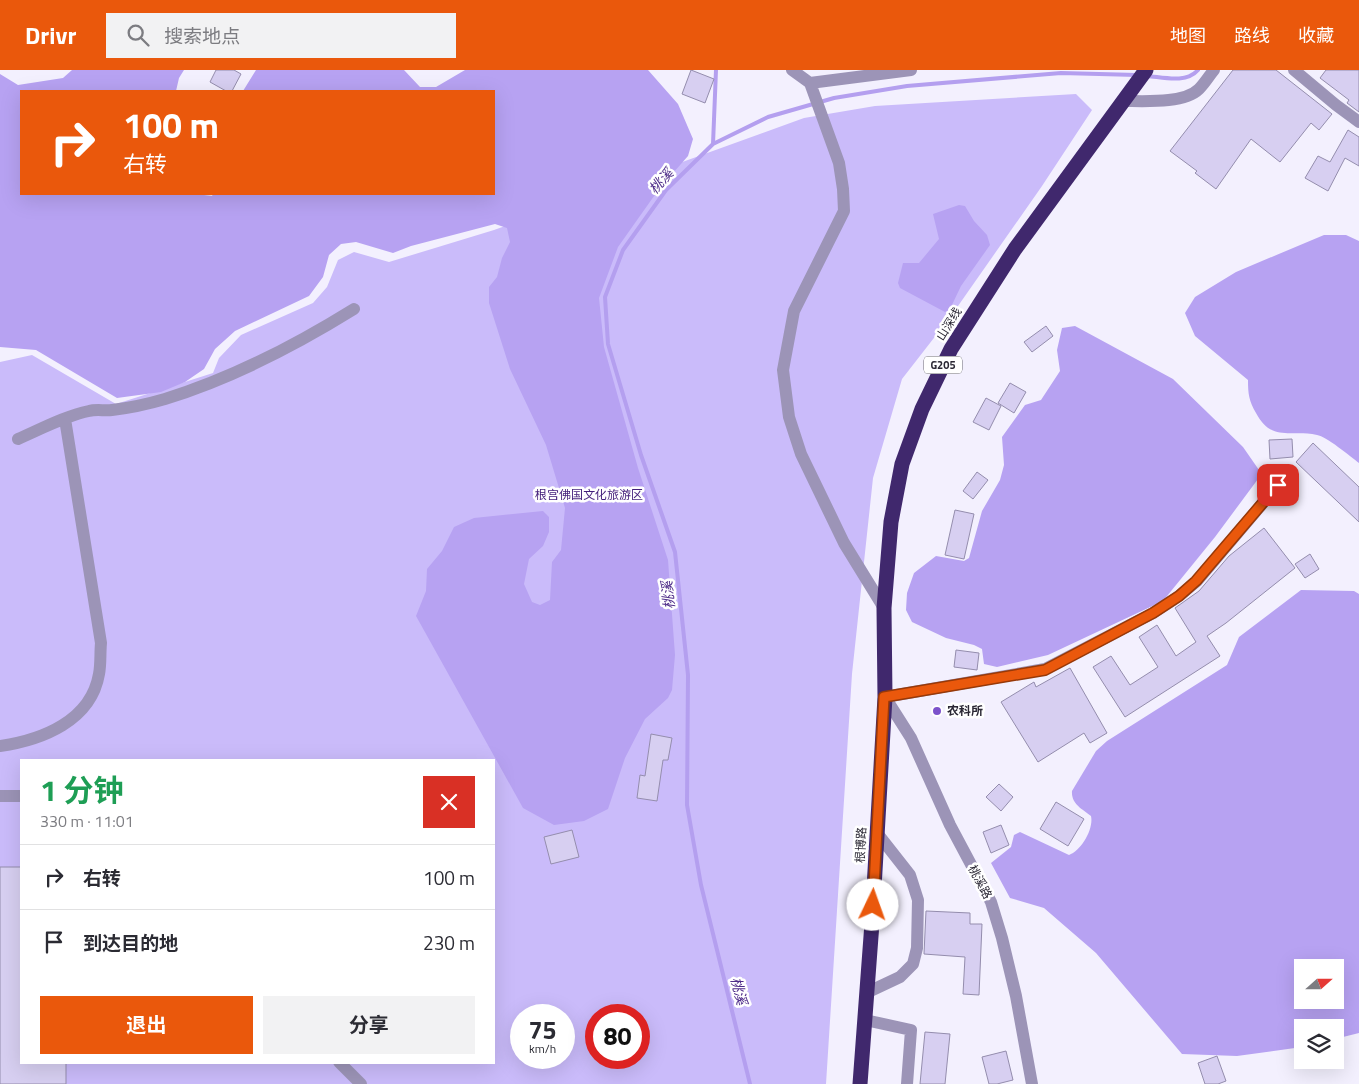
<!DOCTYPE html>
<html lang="zh">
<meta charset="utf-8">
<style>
:root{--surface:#fff;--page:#f2f2f3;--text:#2b2b33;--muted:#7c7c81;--line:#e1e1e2;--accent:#ea580c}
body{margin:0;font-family:"Titillium Web","Noto Sans SC",sans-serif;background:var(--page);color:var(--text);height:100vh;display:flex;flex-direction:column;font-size:19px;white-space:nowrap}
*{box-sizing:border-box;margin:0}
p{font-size:16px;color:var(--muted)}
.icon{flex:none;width:28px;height:28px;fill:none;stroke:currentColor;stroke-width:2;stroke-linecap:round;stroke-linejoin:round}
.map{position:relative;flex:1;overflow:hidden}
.panel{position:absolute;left:20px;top:689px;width:475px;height:305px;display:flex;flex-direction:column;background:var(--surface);border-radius:0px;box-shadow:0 5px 20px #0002}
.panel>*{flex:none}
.guide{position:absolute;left:20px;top:20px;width:475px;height:105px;border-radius:0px;box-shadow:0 5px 20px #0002;background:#ea580c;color:#fff;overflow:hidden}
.needle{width:32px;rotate:69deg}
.tools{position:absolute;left:1294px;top:889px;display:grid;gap:10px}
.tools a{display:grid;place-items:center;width:50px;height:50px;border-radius:0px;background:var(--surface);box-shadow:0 5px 20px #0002;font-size:25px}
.speed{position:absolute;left:510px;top:934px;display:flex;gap:10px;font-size:25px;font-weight:700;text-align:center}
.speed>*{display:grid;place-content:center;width:65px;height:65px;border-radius:50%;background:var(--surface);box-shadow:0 5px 20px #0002;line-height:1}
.speed small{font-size:12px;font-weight:400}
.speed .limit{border:8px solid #d22;background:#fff;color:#111}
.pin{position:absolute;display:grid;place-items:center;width:42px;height:42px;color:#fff;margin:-21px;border-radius:10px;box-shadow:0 2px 8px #0006}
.me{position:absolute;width:55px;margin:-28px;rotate:3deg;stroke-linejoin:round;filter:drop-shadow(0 0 4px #0008)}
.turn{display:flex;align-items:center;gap:18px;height:105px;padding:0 20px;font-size:22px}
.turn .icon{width:65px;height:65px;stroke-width:2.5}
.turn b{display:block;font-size:35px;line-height:42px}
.round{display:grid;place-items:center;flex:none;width:52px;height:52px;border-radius:0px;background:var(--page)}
.head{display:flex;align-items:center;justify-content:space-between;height:85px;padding:0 20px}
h1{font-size:30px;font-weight:700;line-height:38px;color:#1e9e55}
.action{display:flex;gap:10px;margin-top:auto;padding:10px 20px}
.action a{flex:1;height:58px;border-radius:0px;background:var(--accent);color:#fff;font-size:20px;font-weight:700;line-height:58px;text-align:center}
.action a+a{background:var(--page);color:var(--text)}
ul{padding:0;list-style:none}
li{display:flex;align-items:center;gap:15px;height:65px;padding:0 20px;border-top:1px solid var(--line)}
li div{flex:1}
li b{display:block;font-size:19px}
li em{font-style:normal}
header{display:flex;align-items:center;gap:30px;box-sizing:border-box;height:70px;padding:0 25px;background:var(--accent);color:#fff}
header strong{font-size:24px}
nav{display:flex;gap:28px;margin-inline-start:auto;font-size:18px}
.search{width:350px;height:45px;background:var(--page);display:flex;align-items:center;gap:12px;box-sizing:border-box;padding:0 18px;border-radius:0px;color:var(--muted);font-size:19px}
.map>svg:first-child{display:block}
.green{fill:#cabbfa;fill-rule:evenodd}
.forest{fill:#b7a2f2;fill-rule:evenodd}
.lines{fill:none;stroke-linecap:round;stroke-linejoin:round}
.stream{stroke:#b49fef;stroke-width:4}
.building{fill:#d7cff1;stroke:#948dad}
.minor{stroke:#9c94b7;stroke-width:12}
.highway{stroke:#40286d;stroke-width:15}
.route-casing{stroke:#983908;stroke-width:12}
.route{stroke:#ea580c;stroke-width:9}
.poi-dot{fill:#7c52cb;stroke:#fff;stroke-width:2}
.labels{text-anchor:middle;stroke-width:5;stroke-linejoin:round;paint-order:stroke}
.shield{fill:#fff;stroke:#6a6871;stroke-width:1}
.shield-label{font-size:11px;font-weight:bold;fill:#2a2734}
.street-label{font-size:12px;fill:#2a2734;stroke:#fff}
.park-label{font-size:12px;fill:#421e7a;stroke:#fff}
.poi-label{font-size:12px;font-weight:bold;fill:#2a2734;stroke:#fff;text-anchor:start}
.water-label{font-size:14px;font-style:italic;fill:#4f2d89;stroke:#fff}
</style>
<header>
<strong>Drivr</strong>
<div class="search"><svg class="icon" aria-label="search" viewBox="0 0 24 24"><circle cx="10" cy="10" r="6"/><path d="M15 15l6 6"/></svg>搜索地点</div>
<nav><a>地图</a><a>路线</a><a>收藏</a></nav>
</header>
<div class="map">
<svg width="1359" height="1014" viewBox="0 0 1359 1014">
<rect width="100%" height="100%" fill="#f3f0fe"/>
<!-- green -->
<path class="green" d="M1076,24L1092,40L1042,116L951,246L902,309L873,408L852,604L826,1014H0V292L32,285L116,334L213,303L219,288L241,265L313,233L327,217L338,190L354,182L389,192L494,160L804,48L875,36ZM21,690H494V992H21ZM521,945H564V988H521ZM596,945H639V988H596Z"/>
<!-- forest -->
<path class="forest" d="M72,0H184L179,8L176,21H21V124H196L212,126L213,124H494V21H243L256,0H404L420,17H436L465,0H648L678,34L693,69L688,86L659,119L618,177L599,228L604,277L638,398L668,490L675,585L672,620L668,628L645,649L625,688L608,739L584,751L554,755L523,738L416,546L426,521L427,499L442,481L454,457L474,448L543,441L549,447V462L543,476L529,489L524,514L532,532L540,535L550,530L552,492L561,480L565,438L546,375L510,299L489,233V217L497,207L502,188L510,172L507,158L495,154L411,176L393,183L356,172L341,174L329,185L323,207L309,226L235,261L215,279L204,299L185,312L161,322L117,328L36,280L0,277V4L18,15L63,8Z
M959,135L965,136L974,151L987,165L990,175L961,216L950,239L945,242L900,218L898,213L903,193H919L939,169L933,144Z
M1324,165H1346L1359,171V393C1351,387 1326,366 1317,365C1291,359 1272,373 1256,343C1249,331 1248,324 1248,310L1195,266L1185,243L1195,227L1236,202Z
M1075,256L1173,309L1243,377L1259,400L1258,409L1215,467L1163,531L1048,585L997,597L984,594L982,579L974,575L946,568L912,552L906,540L907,523L914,503L936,486L964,491L969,488L982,441L1000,410L1004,395L1002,367L1025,335L1041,330L1060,301L1057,280L1062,258Z
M1301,520L1354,521L1359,524V963L1335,969V958H1302V977L1237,986L1182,984L1096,883L1044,838L1010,828L991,793L1011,777L1014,765L1020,762L1069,785C1081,781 1094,759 1091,746C1082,739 1071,734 1072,721L1096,681L1107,671L1227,595L1239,567ZM1302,898H1335V930H1302Z"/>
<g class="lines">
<!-- stream -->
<path class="stream" d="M1147,6C1162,7 1186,14 1198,0
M713,74L716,0
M750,1014L701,815L687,735L688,605L675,482L641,385L608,274L605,227L623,180L666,120L713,74L768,47L834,28L907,16L1061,3L1137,5"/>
</g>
<!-- building -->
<path class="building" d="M216,0H234L241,4L232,21H226L210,12Z
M691,0L714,9L705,33L682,24Z
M1233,0H1276L1332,44L1319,60L1311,53L1280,92L1251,69L1216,119L1195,103L1197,101L1170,81Z
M1326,0H1359V42L1347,33L1349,30L1320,8Z
M1348,60L1359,67V96L1345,88L1328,121L1305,108L1318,86L1330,92Z
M1046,256L1053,266L1032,282L1024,272Z
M1010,313L1026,322L1014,343L998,333Z
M986,328L1001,336L989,360L973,352Z
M1292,369L1293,387L1270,389L1269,370Z
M1313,373L1359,417V452L1296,392Z
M977,402L988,410L973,429L963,421Z
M955,440L974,444L964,489L945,485Z
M1264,458L1295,498L1226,553L1207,566L1220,586L1125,647L1093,597L1111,586L1130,615L1158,597L1139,567L1157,555L1176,586L1196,572L1175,538L1199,521L1229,486Z
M1310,484L1319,499L1305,508L1295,494Z
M956,580L979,583L977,600L954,597Z
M1070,598L1107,663L1090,673L1084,663L1038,692L1001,632L1034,612L1036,617Z
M651,664L672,668L668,690H663L657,731L637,728L640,705L645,706Z
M999,714L1013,727L1001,741L986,727Z
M1056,732L1084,749L1068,776L1040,759Z
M1001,755L1009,775L991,783L983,762Z
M572,760L579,787L551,794L544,767Z
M0,797H21V992H66V1014H0Z
M926,841L970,843V854H982L979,925L963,924L965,887L924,884Z
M925,962L950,964L945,1014H920Z
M1006,981L1013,1010L997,1014H989L982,987Z
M1217,986L1226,1011L1218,1014H1205L1198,993Z"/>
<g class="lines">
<!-- minor -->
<path class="minor" d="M792,0L810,13L839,93L843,119L844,141L794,241L783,300L789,347L801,384L844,473L884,538
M1294,0L1336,35L1359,52
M810,13L911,0
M1123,31C1143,31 1184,34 1199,19C1205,13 1209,6 1214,0
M18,369C41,359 65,346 89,341C96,339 105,341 112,340C129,338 148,334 165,329C230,309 296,275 354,239
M0,676C42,670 91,651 99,604C101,594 100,583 101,573L65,349
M0,726H21
M866,923L900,907L913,894L917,878L918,830L910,805L877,763
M865,950L911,960L907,1014
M339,992L361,1014
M1032,1014L1016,926L1002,868L991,832L950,755L911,668L885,627L1045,599L1153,543L1179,526L1197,511L1290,401"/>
<!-- highway -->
<path class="highway" d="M860,1014L872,853L885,627L884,538L891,452L902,394L922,339L951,279L1015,179L1146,0"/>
</g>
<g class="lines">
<defs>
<path id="route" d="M873,835L884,627L1045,600L1153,543L1179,526L1196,511L1278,415"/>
</defs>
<!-- route casing -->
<use href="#route" class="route-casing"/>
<!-- route -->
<use href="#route" class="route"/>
</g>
<!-- markers -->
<circle class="poi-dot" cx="937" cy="641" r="5"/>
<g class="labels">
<!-- shield labels -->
<rect class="shield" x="924" y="286.5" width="38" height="17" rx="4"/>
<g class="shield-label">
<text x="943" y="299">G205</text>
</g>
<!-- street labels -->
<g class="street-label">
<text transform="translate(949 254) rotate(-58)" y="4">山深线</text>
<text transform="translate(861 775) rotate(-87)" y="4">根博路</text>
<text transform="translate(980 812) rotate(62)" y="4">桃溪路</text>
</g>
<!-- park labels -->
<g class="park-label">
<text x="589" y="429">根宫佛国文化旅游区</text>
</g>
<!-- poi labels -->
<g class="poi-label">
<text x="947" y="645">农科所</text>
</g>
<!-- water labels -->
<g class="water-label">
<text transform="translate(661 111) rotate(-48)" y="5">桃溪</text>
<text transform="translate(668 525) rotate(-96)" y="5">桃溪</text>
<text transform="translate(739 921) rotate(76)" y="5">桃溪</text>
</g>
</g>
</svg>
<div class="tools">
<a><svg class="needle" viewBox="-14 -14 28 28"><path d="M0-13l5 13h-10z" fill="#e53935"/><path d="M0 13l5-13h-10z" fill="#7c7c81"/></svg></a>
<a><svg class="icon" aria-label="layers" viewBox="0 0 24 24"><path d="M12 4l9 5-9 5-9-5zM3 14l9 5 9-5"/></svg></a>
</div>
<div class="speed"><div>75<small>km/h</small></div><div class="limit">80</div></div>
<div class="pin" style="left:1278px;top:415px;background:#d93025"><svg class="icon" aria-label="arrive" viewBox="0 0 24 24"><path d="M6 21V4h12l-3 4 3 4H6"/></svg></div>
<svg class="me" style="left:873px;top:835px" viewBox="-20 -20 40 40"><circle r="19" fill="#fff"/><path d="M0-13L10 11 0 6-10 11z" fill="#ea580c"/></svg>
<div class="guide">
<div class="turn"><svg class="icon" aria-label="right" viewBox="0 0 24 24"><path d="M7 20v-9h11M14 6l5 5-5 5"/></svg><div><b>100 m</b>右转</div></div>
</div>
<section class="panel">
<div class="head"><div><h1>1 分钟</h1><p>330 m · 11:01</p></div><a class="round" style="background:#d93025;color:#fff"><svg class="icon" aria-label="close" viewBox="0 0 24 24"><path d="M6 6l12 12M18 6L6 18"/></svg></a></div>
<ul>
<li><svg class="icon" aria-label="right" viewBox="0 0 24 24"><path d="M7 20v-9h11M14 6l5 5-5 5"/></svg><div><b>右转</b></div><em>100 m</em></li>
<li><svg class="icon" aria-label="arrive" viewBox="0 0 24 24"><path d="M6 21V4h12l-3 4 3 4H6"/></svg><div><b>到达目的地</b></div><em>230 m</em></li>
</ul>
<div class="action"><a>退出</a><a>分享</a></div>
</section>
</div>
